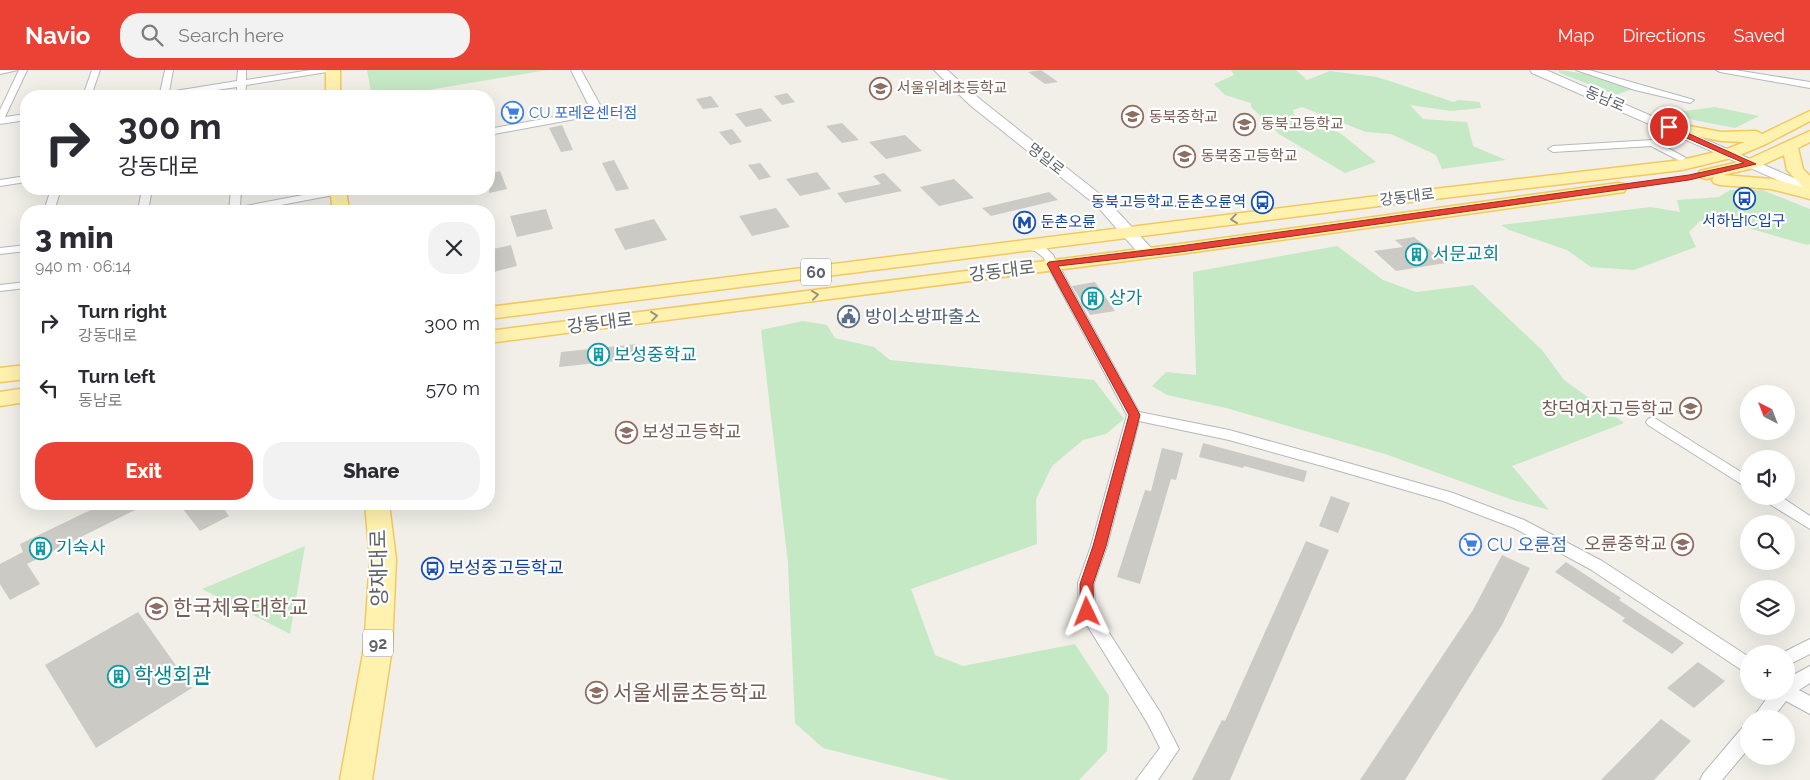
<!DOCTYPE html>
<meta charset="utf-8">
<style>
:root{--surface:#fff;--page:#f2f2f3;--text:#2b2b33;--muted:#7c7c81;--accent:#ea4335}
body{margin:0;font-family:Raleway,"Noto Sans KR",sans-serif;background:var(--page);color:var(--text);height:100vh;display:flex;flex-direction:column;font-size:19px;white-space:nowrap}
*{box-sizing:border-box;margin:0}
p{font-size:16px;color:var(--muted)}
.icon{flex:none;width:28px;height:28px;fill:none;stroke:currentColor;stroke-width:2;stroke-linecap:round;stroke-linejoin:round}
.map{position:relative;flex:1;overflow:hidden}
.side{position:absolute;left:20px;top:135px;width:475px;height:305px;display:flex;flex-direction:column;background:var(--surface);border-radius:20px;box-shadow:0 5px 20px #0002}
.side>*{flex:none}
.guide{position:absolute;left:20px;top:20px;width:475px;height:105px;border-radius:20px;box-shadow:0 5px 20px #0002;background:#fff;color:var(--text);overflow:hidden}
.needle{width:32px;rotate:318deg}
.controls{position:absolute;left:1740px;top:315px;display:grid;gap:10px}
.controls a{display:grid;place-items:center;width:55px;height:55px;border-radius:50%;background:var(--surface);box-shadow:0 5px 20px #0002;font-size:25px}
.pin{position:absolute;display:grid;place-items:center;width:42px;height:42px;color:#fff;margin:-21px;border:2px solid #fff;border-radius:50%;box-shadow:0 1px 5px #0007}
.me{position:absolute;width:55px;margin:-28px;rotate:358deg;stroke-linejoin:round;filter:drop-shadow(0 0 4px #0008)}
.turn{display:flex;align-items:center;gap:18px;height:105px;padding:0 15px;font-size:22px}
.turn .icon{width:65px;height:65px;stroke-width:2.5}
.turn b{display:block;font-size:35px;line-height:42px}
.round{display:grid;place-items:center;flex:none;width:52px;height:52px;border-radius:20px;background:var(--page)}
.head{display:flex;align-items:center;justify-content:space-between;height:85px;padding:0 15px}
h1{font-size:30px;font-weight:800;line-height:38px}
.cta{display:flex;gap:10px;margin-top:auto;padding:10px 15px}
.cta a{flex:1;height:58px;border-radius:20px;background:var(--accent);color:#fff;font-size:20px;font-weight:800;line-height:58px;text-align:center}
.cta a+a{background:var(--page);color:var(--text)}
ul{padding:0;list-style:none}
li{display:flex;align-items:center;gap:15px;height:65px;padding:0 15px}
li div{flex:1}
li b{display:block;font-size:19px}
li em{font-style:normal}
header{display:flex;align-items:center;gap:30px;box-sizing:border-box;height:70px;padding:0 25px;background:var(--accent);color:#fff}
header strong{font-size:24px}
nav{display:flex;gap:28px;margin-inline-start:auto;font-size:18px}
.search{width:350px;height:45px;background:var(--page);display:flex;align-items:center;gap:12px;box-sizing:border-box;padding:0 18px;border-radius:20px;color:var(--muted);font-size:19px}
.map>svg:first-child{display:block}
.green{fill:#c5e8c5}
.building{fill:#cccac5}
.lines{fill:none;stroke-linecap:round;stroke-linejoin:round}
.minor-casing{stroke:#b5b8bc;stroke-width:2}
.tertiary-casing{stroke:#b5b8bc;stroke-width:2}
.secondary-casing{stroke:#b6babf;stroke-width:2}
.primary-casing{stroke:#f2c960;stroke-width:3}
.minor{fill:#fff;fill-rule:evenodd}
.tertiary{fill:#fff;fill-rule:evenodd}
.secondary{fill:#fff;fill-rule:evenodd}
.primary{fill:#fff2af;fill-rule:evenodd}
.oneway{stroke:#979581}
.route{fill:#ea4335;stroke:#982c22}
.labels{text-anchor:middle;stroke-width:4.5;stroke-linejoin:round;paint-order:stroke}
.far-education-label{font-size:15px;fill:#785e54;stroke:#fff;text-anchor:start}
.far-street-label{font-size:15px;fill:#5f6368;stroke:#fff}
.far-shop-label{font-size:15px;fill:#366cbe;stroke:#fff;text-anchor:start}
.far-transit-label{font-size:15px;fill:#164399;stroke:#fff;text-anchor:end}
.shield{fill:#fff;stroke:#8f9295;stroke-width:1}
.shield-label{font-size:16px;font-weight:bold;fill:#5f6368}
.culture-label{font-size:18px;fill:#0d838f;stroke:#fff;text-anchor:start}
.street-label{font-size:18px;fill:#5f6368;stroke:#fff}
.service-label{font-size:18px;fill:#4e5e75;stroke:#fff;text-anchor:start}
.education-label{font-size:18px;fill:#785e54;stroke:#fff;text-anchor:end}
.shop-label{font-size:18px;fill:#366cbe;stroke:#fff;text-anchor:start}
.transit-label{font-size:18px;fill:#164399;stroke:#fff;text-anchor:start}
.near-street-label{font-size:21px;fill:#5f6368;stroke:#fff}
.near-education-label{font-size:21px;fill:#785e54;stroke:#fff;text-anchor:start}
.near-culture-label{font-size:21px;fill:#0d838f;stroke:#fff;text-anchor:start}
</style>
<header>
<strong>Navio</strong>
<div class="search"><svg class="icon" aria-label="search" viewBox="0 0 24 24"><circle cx="10" cy="10" r="6"/><path d="M15 15l6 6"/></svg>Search here</div>
<nav><a>Map</a><a>Directions</a><a>Saved</a></nav>
</header>
<div class="map">
<svg width="1810" height="710" viewBox="0 0 1810 710">
<rect width="100%" height="100%" fill="#f1efe8"/>
<!-- green -->
<path class="green" d="M367,0H547L393,26H372Z
M1231,0H1296L1307,10L1330,1L1377,7L1454,32L1458,30L1480,32L1481,38L1451,41L1410,35L1423,49L1467,52L1473,76L1506,90L1442,99L1436,85L1391,64L1366,62L1302,37L1293,40L1294,45L1340,63L1376,92L1345,103L1279,64L1251,37V33L1225,25L1214,14L1234,5Z
M1558,0L1581,3L1632,19L1616,25L1560,3Z
M1671,36L1685,41L1715,37L1759,46L1735,58L1694,50L1665,39Z
M1730,120H1762L1810,139V174L1807,175L1720,150L1700,151L1689,162L1696,177L1634,200L1591,197L1567,180L1509,160L1501,155L1651,137L1680,142L1677,130L1719,127Z
M1337,176L1383,210L1416,222L1473,215L1542,280L1564,310L1624,353L1512,396L1549,440L1513,430L1385,384L1226,338L1167,325L1152,316L1166,302L1196,305L1193,202Z
M803,251L827,255L835,268L874,277L890,290L1094,310L1124,349L1106,364L1083,370L1052,396L1036,429L1037,474L911,519L935,585L963,596L1075,574L1109,626L1107,681L1079,710H950L823,678L795,653L788,493L761,260Z
M305,476L290,564L202,519Z"/>
<!-- building -->
<path class="building" d="M1041,0L1058,12L1045,14L1028,2Z
M787,23L795,32L782,35L774,26Z
M711,26L719,37L703,39L696,29Z
M761,38L772,51L746,57L735,44Z
M842,53L859,70L842,73L826,56Z
M562,55L573,80L561,82L549,58Z
M732,59L742,72L730,75L719,62Z
M905,65L922,81L886,89L869,72Z
M614,90L629,119L616,121L602,93Z
M760,93L771,107L759,110L748,95Z
M500,101L507,119L489,123V104Z
M817,102L831,119L800,126L786,109Z
M884,103L902,121L845,133L837,123L881,114L873,106Z
M954,109L974,128L939,136L920,117Z
M1049,122L1058,130L991,146L982,138Z
M776,138L790,157L752,166L739,146Z
M546,139L553,159L517,167L510,146Z
M654,149L667,170L625,180L614,159Z
M1414,167L1446,193L1396,201L1374,181L1403,177L1395,170Z
M511,175L517,196L489,203V180Z
M1095,212L1115,241L1090,245L1072,216Z
M637,274L636,289L559,297L561,282Z
M1203,373L1307,401L1304,412L1244,396L1243,398L1199,387Z
M1162,378L1183,383L1176,410L1171,409L1140,514L1117,507L1145,420L1151,421Z
M1331,426L1350,433L1338,463L1319,456Z
M103,434H147L27,494L40,514L10,530L0,514V494L23,482L20,474Z
M179,434H220L229,446L200,461Z
M1306,471L1329,480L1230,710H1192L1222,650L1225,651Z
M1502,485L1530,498L1502,555L1405,710H1360L1473,540Z
M1566,492L1621,528L1619,530L1684,573L1672,584L1622,551L1625,548L1555,502Z
M138,542L192,618L96,678L45,595Z
M1698,592L1725,611L1694,638L1667,618Z
M1661,649L1691,671L1654,710H1601Z"/>
<g class="lines">
<defs>
<path id="minor" d="M0,0H18L0,4Z
M19,0H27L5,47L26,44V50L0,54V40Z
M92,0H100L91,26H83Z
M165,0H173L169,22L237,11L238,0H246V10L311,0H331L327,2L246,15L245,26H237V17L175,26H156L160,23Z
M1576,0H1589L1694,30L1690,33L1635,20Z
M1716,0H1735L1810,12V18L1720,2Z
M1653,70L1686,88L1681,91L1678,90L1651,76L1553,82L1548,79L1553,76Z
M26,106V112L0,116V110Z
M51,119H61L54,141H44Z
M142,119H152L148,141H138Z
M231,119H241L240,137L335,119H342L344,121L339,124L249,141H229Z
M1024,173L1046,178L1053,185L1139,342L1229,360L1334,389L1453,423L1524,450L1602,491L1749,587V603L1743,601L1590,499L1514,458L1443,431L1333,399L1229,370L1139,351L1107,476L1094,513L1095,541L1160,642L1179,679L1158,710H1136L1160,678L1148,654L1079,542L1078,513L1091,476L1127,345L1043,187L1035,181L1020,178L1019,176L1020,174Z
M26,175V181L0,184V178Z
M26,212V218L0,221V215Z
M1653,347L1749,407V419L1648,355L1646,352L1648,349Z
M1761,426H1780L1810,446V459L1763,430Z
M1810,569V584L1786,596V584H1780Z
M1810,596V613L1799,620L1810,626V644L1786,631L1772,649H1752L1772,621H1786V609Z
M1749,656V678L1722,710H1700L1703,704L1742,658Z"/>
<path id="tertiary" d="M571,0H581L604,42L602,44L489,65V59L591,40Z"/>
<path id="secondary" d="M934,0H947L981,30L1106,129L1153,180L1155,183L1153,186H1141L1096,135L971,36Z
M1530,0H1546L1810,115V124L1532,3Z"/>
<path id="primary" d="M326,0H340V26H326Z
M1810,41V51L1766,74L1735,87L1682,100L1426,130L489,249V237L1426,120L1682,90L1724,80L1745,72L1721,71L1663,59L1658,58L1656,55L1658,52L1663,51L1721,62L1756,61L1762,64Z
M1810,61V72L1798,78L1803,99L1810,106V129L1771,119L1720,115L1714,113L1712,110L1714,107L1706,109L1700,107L1698,104L1700,101L1747,90ZM1784,85L1787,100L1803,117L1772,109L1723,105L1758,97Z
M1618,113L1624,114L1626,118L1624,122L1180,184L489,273V261L1180,174Z
M330,119H346L349,141H333Z
M26,295V309L0,312V298Z
M26,318V332L0,336V322Z
M365,434H389L396,489L392,578L372,710H340L364,578L370,489Z"/>
</defs>
<!-- minor casing -->
<use href="#minor" class="minor-casing"/>
<!-- tertiary casing -->
<use href="#tertiary" class="tertiary-casing"/>
<!-- secondary casing -->
<use href="#secondary" class="secondary-casing"/>
<!-- primary casing -->
<use href="#primary" class="primary-casing"/>
<!-- minor -->
<use href="#minor" class="minor"/>
<!-- tertiary -->
<use href="#tertiary" class="tertiary"/>
<!-- secondary -->
<use href="#secondary" class="secondary"/>
<!-- primary -->
<use href="#primary" class="primary"/>
</g>
<!-- one-way arrows -->
<defs><path id="oneway-chevron" d="M-2-3.5L2.5 0L-2 3.5" fill="none" stroke-width="1.6" stroke-linecap="round" stroke-linejoin="round" transform="scale(1.25)"/></defs>
<g class="oneway">
<use href="#oneway-chevron" transform="translate(1234 149) rotate(173)"/>
<use href="#oneway-chevron" transform="translate(815 225) rotate(-7)"/>
<use href="#oneway-chevron" transform="translate(654 246) rotate(-7)"/>
</g>
<!-- route -->
<path class="route" d="M1666,56H1672L1756,94L1689,110L1180,182L1058,196L1140,345L1106,476L1093,514L1094,542L1092,546L1087,547L1083,546L1080,542V514L1093,476L1129,345L1047,194L1049,192L1180,176L1689,105L1744,93L1666,59Z"/>
<!-- icons -->
<defs>
<symbol id="school-ring" viewBox="-11 -11 22 22"><circle r="9.5" fill="#fff" stroke="#8d6e63" stroke-width="1.5"/><path d="M0-5L7-2L0 1L-7-2ZM-4 1L0 2.5L4 1V4Q0 6-4 4Z" fill="#8d6e63"/></symbol>
<symbol id="supermarket-ring" viewBox="-11 -11 22 22"><circle r="9.5" fill="#fff" stroke="#3f7fe0" stroke-width="1.5"/><path d="M-6-5.5h2.5l.6 2H6L4.5 2H-2.5L-4.4-4H-6ZM-1.5 3.2a1.3 1.3 0 1 0 .1 0ZM3 3.2a1.3 1.3 0 1 0 .1 0Z" fill="#3f7fe0"/></symbol>
<symbol id="bus-ring" viewBox="-11 -11 22 22"><circle r="9.5" fill="#fff" stroke="#1a4fb4" stroke-width="1.5"/><path d="M-5-6H5V4H4V6H2V4H-2V6H-4V4H-5ZM-3.5-4V0h7V-4ZM-3.5 1.2v1.5H-2V1.2ZM2 1.2v1.5H3.5V1.2Z" fill="#1a4fb4"/></symbol>
<symbol id="metro-ring" viewBox="-11 -11 22 22"><circle r="9.5" fill="#fff" stroke="#1a4fb4" stroke-width="1.5"/><path d="M-5.5 5V-5H-3L0 0L3-5H5.5V5H3V-.5L0 4L-3-.5V5Z" fill="#1a4fb4"/></symbol>
<symbol id="building-ring" viewBox="-11 -11 22 22"><circle r="9.5" fill="#fff" stroke="#0f9aa8" stroke-width="1.5"/><path d="M-4-6H4V6H1V3H-1V6H-4ZM-2.5-4.3h1.7v1.8h-1.7ZM.8-4.3h1.7v1.8H.8ZM-2.5-1h1.7V.8h-1.7ZM.8-1h1.7V.8H.8Z" fill="#0f9aa8"/></symbol>
<symbol id="civic-ring" viewBox="-11 -11 22 22"><circle r="9.5" fill="#fff" stroke="#5c6f8a" stroke-width="1.5"/><path d="M-.6-6.5H3V-4.5H.6V-3L4-1V1h2V6H-6V1h2V-1L-.6-3ZM-1.2 2.5V6h2.4V2.5Z" fill="#5c6f8a"/></symbol>
<symbol id="university-ring" viewBox="-11 -11 22 22"><circle r="9.5" fill="#fff" stroke="#8d6e63" stroke-width="1.5"/><path d="M0-5L7-2L0 1L-7-2ZM-4 1L0 2.5L4 1V4Q0 6-4 4Z" fill="#8d6e63"/></symbol>
</defs>
<g fill-rule="evenodd">
<use href="#school-ring" x="868" y="6" width="25" height="25"/>
<use href="#supermarket-ring" x="500" y="30" width="25" height="25"/>
<use href="#school-ring" x="1120" y="34" width="25" height="25"/>
<use href="#school-ring" x="1232" y="42" width="25" height="25"/>
<use href="#school-ring" x="1172" y="74" width="25" height="25"/>
<use href="#bus-ring" x="1732" y="116" width="25" height="25"/>
<use href="#bus-ring" x="1250" y="120" width="25" height="25"/>
<use href="#metro-ring" x="1012" y="140" width="25" height="25"/>
<use href="#building-ring" x="1404" y="172" width="25" height="25"/>
<use href="#building-ring" x="1080" y="216" width="25" height="25"/>
<use href="#civic-ring" x="836" y="234" width="25" height="25"/>
<use href="#building-ring" x="586" y="272" width="25" height="25"/>
<use href="#school-ring" x="1678" y="326" width="25" height="25"/>
<use href="#school-ring" x="614" y="350" width="25" height="25"/>
<use href="#school-ring" x="1670" y="462" width="25" height="25"/>
<use href="#supermarket-ring" x="1458" y="462" width="25" height="25"/>
<use href="#building-ring" x="28" y="466" width="25" height="25"/>
<use href="#bus-ring" x="420" y="486" width="25" height="25"/>
<use href="#university-ring" x="144" y="526" width="25" height="25"/>
<use href="#building-ring" x="106" y="594" width="25" height="25"/>
<use href="#school-ring" x="584" y="610" width="25" height="25"/>
</g>
<g class="labels">
<!-- far-education labels -->
<g class="far-education-label">
<text x="897" y="23">서울위례초등학교</text>
<text x="1149" y="52">동북중학교</text>
<text x="1261" y="59">동북고등학교</text>
<text x="1201" y="91">동북중고등학교</text>
</g>
<!-- far-street labels -->
<g class="far-street-label">
<text transform="translate(1605 29) rotate(23)" y="5">동남로</text>
<text transform="translate(1046 89) rotate(38)" y="5">명일로</text>
<text transform="translate(1407 127) rotate(-7)" y="5">강동대로</text>
</g>
<!-- far-shop labels -->
<g class="far-shop-label">
<text x="529" y="48">CU 포레온센터점</text>
</g>
<!-- far-transit labels -->
<g class="far-transit-label">
<text x="1246" y="137">동북고등학교.둔촌오륜역</text>
<text x="1744" y="156" text-anchor="middle">서하남IC입구</text>
<text x="1041" y="157" text-anchor="start">둔촌오륜</text>
</g>
<!-- shield labels -->
<g class="shield">
<rect x="801" y="188.5" width="30" height="27" rx="4"/>
<rect x="363" y="559.5" width="30" height="27" rx="4"/>
</g>
<g class="shield-label">
<text x="816" y="208">60</text>
<text x="378" y="579">92</text>
</g>
<!-- culture labels -->
<g class="culture-label">
<text x="1433" y="190">서문교회</text>
<text x="1109" y="234">상가</text>
<text x="614" y="291">보성중학교</text>
<text x="56" y="484">기숙사</text>
</g>
<!-- street labels -->
<g class="street-label">
<text transform="translate(1002 201) rotate(-7)" y="6">강동대로</text>
<text transform="translate(600 253) rotate(-7)" y="6">강동대로</text>
</g>
<!-- service labels -->
<g class="service-label">
<text x="865" y="253">방이소방파출소</text>
</g>
<!-- education labels -->
<g class="education-label">
<text x="1674" y="345">창덕여자고등학교</text>
<text x="642" y="368" text-anchor="start">보성고등학교</text>
<text x="1667" y="480">오륜중학교</text>
</g>
<!-- shop labels -->
<g class="shop-label">
<text x="1487" y="481">CU 오륜점</text>
</g>
<!-- transit labels -->
<g class="transit-label">
<text x="448" y="504">보성중고등학교</text>
</g>
<!-- near-street labels -->
<g class="near-street-label">
<text transform="translate(379 498) rotate(-91)" y="7">양재대로</text>
</g>
<!-- near-education labels -->
<g class="near-education-label">
<text x="173" y="545">한국체육대학교</text>
<text x="613" y="630">서울세륜초등학교</text>
</g>
<!-- near-culture labels -->
<g class="near-culture-label">
<text x="134" y="613">학생회관</text>
</g>
</g>
</svg>
<div class="controls">
<a><svg class="needle" viewBox="-14 -14 28 28"><path d="M0-13l5 13h-10z" fill="#e53935"/><path d="M0 13l5-13h-10z" fill="#7c7c81"/></svg></a>
<a><svg class="icon" aria-label="sound" viewBox="0 0 24 24"><path d="M4 9h4l5-4v14l-5-4H4zM17 9q2 3 0 6"/></svg></a>
<a><svg class="icon" aria-label="search" viewBox="0 0 24 24"><circle cx="10" cy="10" r="6"/><path d="M15 15l6 6"/></svg></a>
<a><svg class="icon" aria-label="layers" viewBox="0 0 24 24"><path d="M12 4l9 5-9 5-9-5zM3 14l9 5 9-5"/></svg></a>
<a>+</a>
<a>−</a>
</div>
<div class="pin" style="left:1669px;top:57px;background:#d93025"><svg class="icon" aria-label="arrive" viewBox="0 0 24 24"><path d="M6 21V4h12l-3 4 3 4H6"/></svg></div>
<svg class="me" style="left:1087px;top:542px" viewBox="-20 -20 40 40"><path d="M0-17L14 15 0 8-14 15z" fill="#ea4335" stroke="#fff" stroke-width="4"/></svg>
<div class="guide">
<div class="turn"><svg class="icon" aria-label="right" viewBox="0 0 24 24"><path d="M7 20v-9h11M14 6l5 5-5 5"/></svg><div><b>300 m</b>강동대로</div></div>
</div>
<section class="side">
<div class="head"><div><h1>3 min</h1><p>940 m · 06:14</p></div><a class="round"><svg class="icon" aria-label="close" viewBox="0 0 24 24"><path d="M6 6l12 12M18 6L6 18"/></svg></a></div>
<ul>
<li><svg class="icon" aria-label="right" viewBox="0 0 24 24"><path d="M7 20v-9h11M14 6l5 5-5 5"/></svg><div><b>Turn right</b><p>강동대로</p></div><em>300 m</em></li>
<li><svg class="icon" aria-label="left" viewBox="0 0 24 24"><path d="M17 20v-9H6M10 6l-5 5 5 5"/></svg><div><b>Turn left</b><p>동남로</p></div><em>570 m</em></li>
</ul>
<div class="cta"><a>Exit</a><a>Share</a></div>
</section>
</div>
